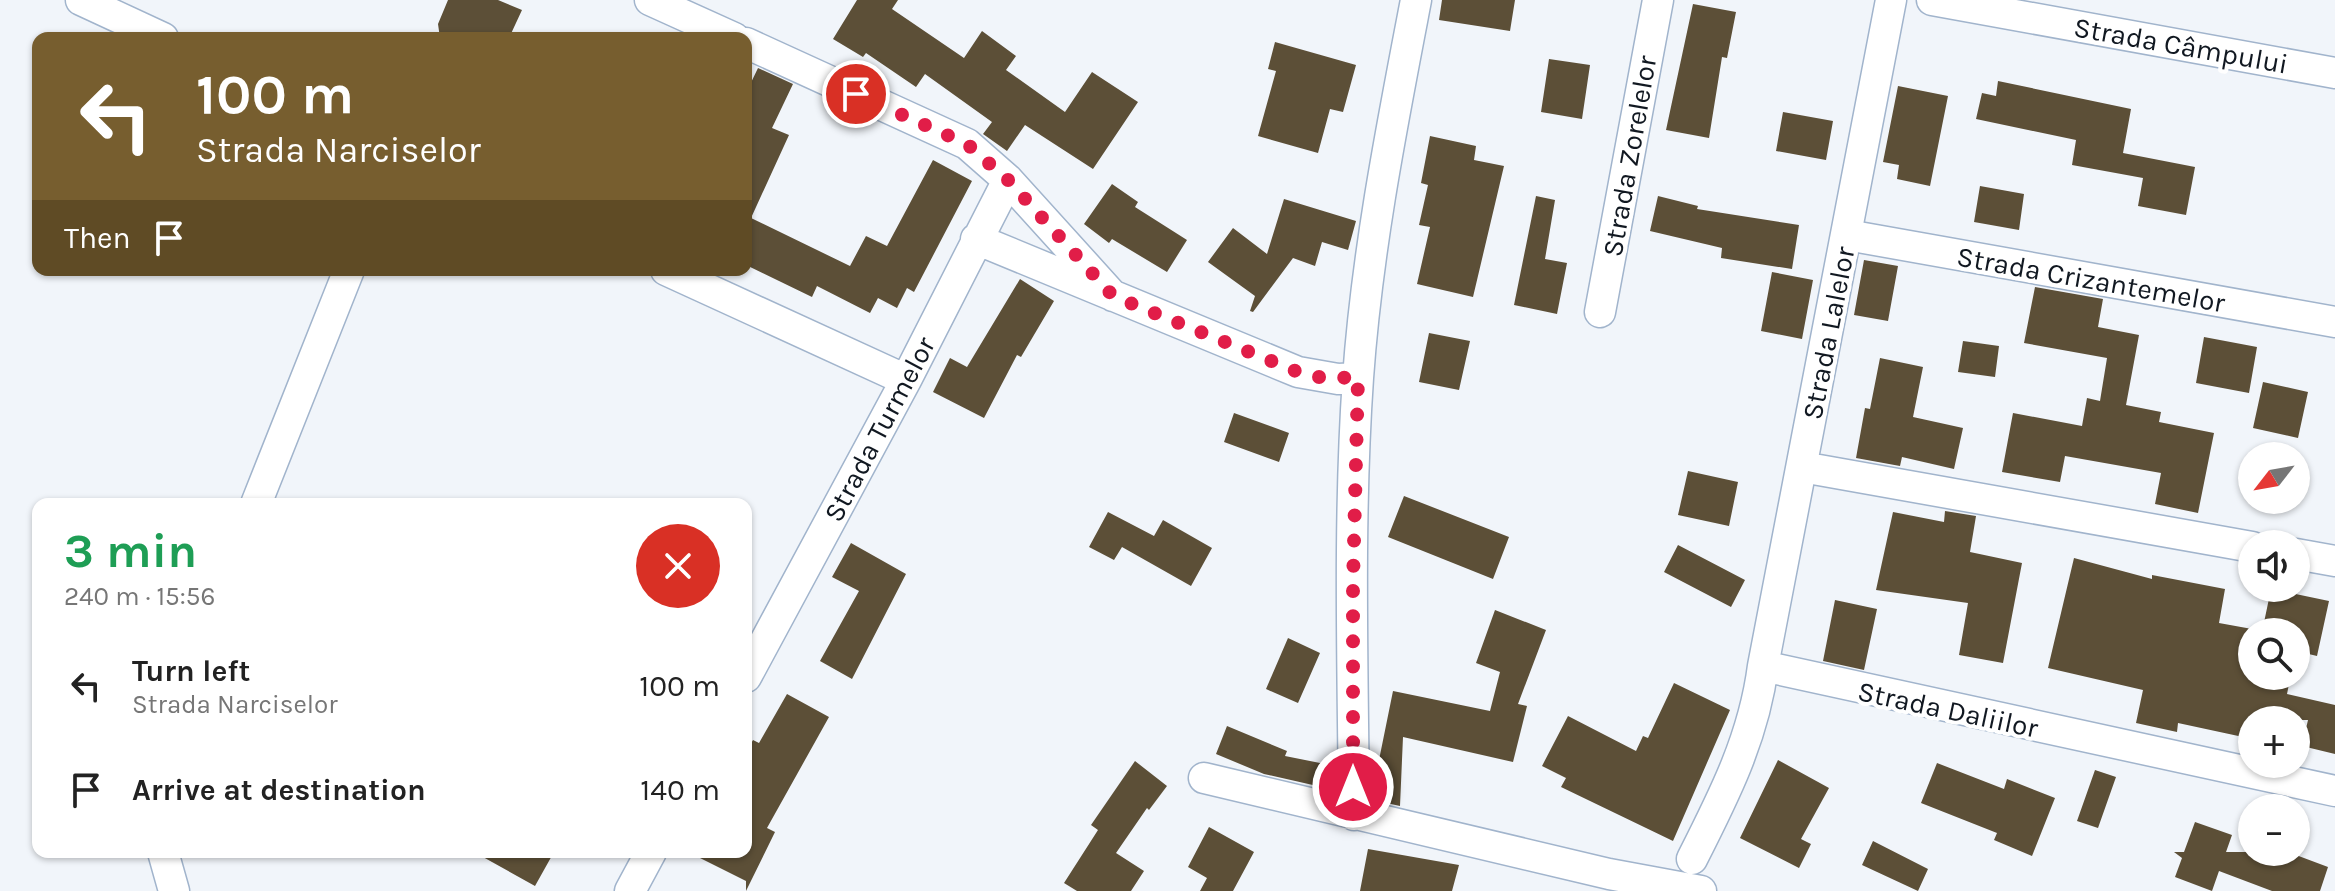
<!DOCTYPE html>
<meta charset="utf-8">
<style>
:root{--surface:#fff;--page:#f2f2f2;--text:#222;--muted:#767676}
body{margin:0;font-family:Karla,sans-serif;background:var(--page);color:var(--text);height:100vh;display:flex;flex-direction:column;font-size:30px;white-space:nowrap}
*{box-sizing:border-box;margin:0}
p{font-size:26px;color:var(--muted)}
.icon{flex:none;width:44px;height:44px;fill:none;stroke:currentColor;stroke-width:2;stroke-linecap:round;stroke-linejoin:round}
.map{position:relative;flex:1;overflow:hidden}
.side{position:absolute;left:32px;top:498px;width:720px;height:360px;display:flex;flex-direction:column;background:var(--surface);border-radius:16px;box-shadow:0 2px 6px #0004}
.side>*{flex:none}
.hud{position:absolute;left:32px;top:32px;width:720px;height:244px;border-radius:16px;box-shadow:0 2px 6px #0004;background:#775e2f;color:#fff;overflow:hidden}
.needle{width:52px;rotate:239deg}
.fabs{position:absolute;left:2238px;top:442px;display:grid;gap:16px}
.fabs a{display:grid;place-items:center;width:72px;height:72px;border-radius:50%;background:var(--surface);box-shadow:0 2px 6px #0004;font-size:40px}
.pin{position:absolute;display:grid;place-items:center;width:68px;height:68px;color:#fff;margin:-34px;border:4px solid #fff;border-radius:50%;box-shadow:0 2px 8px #0007}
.me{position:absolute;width:88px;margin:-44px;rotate:0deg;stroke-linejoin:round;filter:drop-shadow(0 0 6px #0008)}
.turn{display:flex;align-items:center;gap:28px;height:168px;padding:0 32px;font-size:36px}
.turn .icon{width:104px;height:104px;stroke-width:2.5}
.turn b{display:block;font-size:56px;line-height:68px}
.then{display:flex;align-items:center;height:76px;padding:0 32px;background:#0003;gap:16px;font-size:30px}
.round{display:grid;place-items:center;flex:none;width:84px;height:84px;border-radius:42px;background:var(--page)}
.headline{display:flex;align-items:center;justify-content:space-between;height:136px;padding:0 32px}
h1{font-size:48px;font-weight:700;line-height:60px;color:#1e9e55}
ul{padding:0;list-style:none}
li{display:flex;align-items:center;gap:24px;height:104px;padding:0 32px}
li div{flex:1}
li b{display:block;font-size:30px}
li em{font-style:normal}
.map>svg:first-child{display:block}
.building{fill:#5c4f37}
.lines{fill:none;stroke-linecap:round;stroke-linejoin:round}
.minor-casing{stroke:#a1b4cc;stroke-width:33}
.minor{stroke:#fff;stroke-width:30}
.route{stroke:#e11d48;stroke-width:14;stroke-dasharray:0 25.2}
.labels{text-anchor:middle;stroke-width:8;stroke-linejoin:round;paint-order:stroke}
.street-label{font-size:28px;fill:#111821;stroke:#fff}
</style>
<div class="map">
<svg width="2335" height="891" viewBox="0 0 2335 891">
<rect width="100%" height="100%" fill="#f1f5fa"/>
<!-- building -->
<path class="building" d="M448,0H498L522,10L509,38H440L438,24Z
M857,0H898L892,9L964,58L982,31L1016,56L1006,70L1065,112L1092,72L1138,102L1093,169L1025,125L1007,151L983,134L992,122L925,74L916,87L866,53L863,57L833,39Z
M1442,0H1515L1510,31L1439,20Z
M1693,4L1736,12L1727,58L1722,57L1709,138L1666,130Z
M1275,42L1356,65L1343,112L1330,109L1318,153L1258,136L1276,71L1268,69Z
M1549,59L1590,65L1582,119L1541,112Z
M758,68L793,84L772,128L789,135L751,218L850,266L866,236L887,246L933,160L972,181L914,292L907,288L897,308L878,298L870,313L817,286L812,297L746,265V93Z
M1998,81L2131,109L2123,153L2195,167L2186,215L2138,206L2143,178L2072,165L2076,140L1976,119L1982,93L1996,96Z
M1898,86L1948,96L1930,186L1897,179L1899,165L1883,162Z
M1783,112L1833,121L1826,160L1776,151Z
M1430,136L1476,146L1474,160L1504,166L1473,297L1417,284L1430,227L1419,225L1428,185L1421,183Z
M1112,184L1138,202L1135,207L1187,240L1167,272L1112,239L1109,243L1084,224Z
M1980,186L2024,194L2019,230L1974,222Z
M1536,196L1555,200L1545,259L1567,263L1557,314L1514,305Z
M1658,196L1698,206L1697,209L1799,225L1792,269L1721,258L1722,248L1650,231Z
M1284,199L1356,221L1348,250L1322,242L1315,266L1293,258L1253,312L1250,311L1255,296L1208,262L1233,228L1267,254Z
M1864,260L1898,266L1888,321L1854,315Z
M1772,272L1813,280L1802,339L1761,331Z
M1020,279L1054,301L1021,357L1017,355L984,418L933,392L950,358L967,367Z
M2035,287L2103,299L2098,327L2139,335L2126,405L2161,412L2159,422L2214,433L2198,513L2155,504L2161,473L2065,456L2060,482L2002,472L2013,413L2082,426L2087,398L2100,401L2107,358L2024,343Z
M1429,333L1470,341L1459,390L1419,382Z
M2204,337L2257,347L2249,393L2196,383Z
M1963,341L1999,346L1995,377L1958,372Z
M1880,358L1923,367L1913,417L1963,428L1954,469L1902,457L1900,466L1856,458L1865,408L1870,409Z
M2263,382L2308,392L2298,438L2253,428Z
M1234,413L1289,433L1279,462L1224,442Z
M1688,471L1738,482L1729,526L1678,515Z
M1404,496L1509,537L1493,579L1388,537Z
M1945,511L1976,516L1970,552L2022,563L2003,663L1959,655L1968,603L1876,590L1893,512L1944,522Z
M1108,512L1154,536L1163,520L1212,548L1191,586L1122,547L1114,560L1089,547Z
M851,543L906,574L852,679L820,661L859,591L832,577Z
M1678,545L1745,580L1731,607L1664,572Z
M2074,558L2152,579V575L2225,589L2219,623L2252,629V676L2289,684L2287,694L2335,705V754L2302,746L2308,720H2252V734L2244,732L2243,737L2178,723L2177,732L2136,723L2143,690L2048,668Z
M2271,589L2329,601L2317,656L2296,651V632H2262Z
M1835,600L1877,609L1864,670L1823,661Z
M1495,610L1546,630L1518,704L1527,706L1513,762L1403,737L1400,806L1373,800L1375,760H1379L1393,691L1490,711L1500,672L1476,663Z
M1288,638L1320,653L1298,703L1266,689Z
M1674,683L1730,710L1673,841L1561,787L1566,778L1542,766L1568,716L1636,751L1643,736L1648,738Z
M787,694L829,717L767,828L775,832L746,891V881L688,852H746V752L753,740L759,743Z
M1227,726L1287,751L1285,756L1330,765L1326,788L1264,774L1216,754Z
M1778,760L1829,788L1801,839L1811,844L1799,868L1740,838Z
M1135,761L1167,786L1149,810L1147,808L1116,853L1144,871L1131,891H1077L1064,883L1098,830L1091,825Z
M1937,763L2004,789L2007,779L2055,798L2032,856L1994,840L1997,833L1921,803Z
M2095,770L2116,777L2098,828L2077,821Z
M2195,822L2232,835L2226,852H2288L2328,867L2320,891H2272L2219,871L2212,891L2175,877L2182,858L2174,852H2184Z
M1209,827L1254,852L1233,891H1200L1207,878L1188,867Z
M1873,841L1928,869L1918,891L1862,865Z
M1368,849L1459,865L1452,891H1360Z
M474,852H554L535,886Z"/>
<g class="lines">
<defs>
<path id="minor" d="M81,0L163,38
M650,0L734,38
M1932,0L2335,73
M746,43L967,144L1008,180L1113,296
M1847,235L2335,322
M976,239L1298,372L1338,379L1358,378
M666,270L906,380
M1600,312L1658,0
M1802,467L2252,547
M256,504L349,270
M2296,554L2335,561
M1763,666L1891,0
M746,677L906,380L1008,180
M1204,778L1609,874L1701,891
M1354,815C1353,670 1348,523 1358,378C1367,251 1392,125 1416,0
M163,852L174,891
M1692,859C1724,796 1754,737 1763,666L2335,791
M630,891L651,852"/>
</defs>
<!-- minor casing -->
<use href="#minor" class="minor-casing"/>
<!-- minor -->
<use href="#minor" class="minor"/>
</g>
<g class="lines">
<!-- route -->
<path class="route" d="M856,94L967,144L1008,180L1113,296L1298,372L1319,377L1358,378L1353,584V787"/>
</g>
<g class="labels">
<!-- street labels -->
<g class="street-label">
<text transform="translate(2181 45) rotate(10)" y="10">Strada Câmpului</text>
<text transform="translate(1629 156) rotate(-80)" y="10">Strada Zorelelor</text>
<text transform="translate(2091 279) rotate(10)" y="10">Strada Crizantemelor</text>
<text transform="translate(1828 333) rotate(-79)" y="10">Strada Lalelor</text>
<text transform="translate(879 429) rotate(-62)" y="10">Strada Turmelor</text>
<text transform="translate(1948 709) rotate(12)" y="10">Strada Daliilor</text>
</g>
</g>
</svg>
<div class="fabs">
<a><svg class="needle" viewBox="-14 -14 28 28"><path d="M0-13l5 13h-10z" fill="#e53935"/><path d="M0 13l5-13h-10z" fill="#767676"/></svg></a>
<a><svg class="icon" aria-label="sound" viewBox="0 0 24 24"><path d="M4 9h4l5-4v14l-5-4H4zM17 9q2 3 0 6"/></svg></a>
<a><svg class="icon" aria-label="search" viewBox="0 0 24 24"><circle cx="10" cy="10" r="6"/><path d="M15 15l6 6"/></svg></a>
<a>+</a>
<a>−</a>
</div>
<div class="pin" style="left:856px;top:94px;background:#d93025"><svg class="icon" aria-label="arrive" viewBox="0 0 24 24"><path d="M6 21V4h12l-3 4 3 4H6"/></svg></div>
<svg class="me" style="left:1353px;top:787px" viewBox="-20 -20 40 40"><circle r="17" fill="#e11d48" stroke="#fff" stroke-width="3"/><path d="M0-11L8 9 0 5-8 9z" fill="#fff"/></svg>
<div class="hud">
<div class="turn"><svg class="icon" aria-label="left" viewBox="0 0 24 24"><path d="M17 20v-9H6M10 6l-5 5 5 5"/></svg><div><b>100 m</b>Strada Narciselor</div></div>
<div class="then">Then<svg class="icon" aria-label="arrive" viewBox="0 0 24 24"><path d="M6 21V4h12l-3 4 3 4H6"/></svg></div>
</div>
<section class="side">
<div class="headline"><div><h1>3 min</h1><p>240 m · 15:56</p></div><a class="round" style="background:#d93025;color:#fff"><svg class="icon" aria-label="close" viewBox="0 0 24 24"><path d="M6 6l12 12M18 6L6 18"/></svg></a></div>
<ul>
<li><svg class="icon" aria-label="left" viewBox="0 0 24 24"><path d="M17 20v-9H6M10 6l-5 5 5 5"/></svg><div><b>Turn left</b><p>Strada Narciselor</p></div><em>100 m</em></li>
<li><svg class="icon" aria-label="arrive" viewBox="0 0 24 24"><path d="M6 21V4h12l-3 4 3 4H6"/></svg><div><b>Arrive at destination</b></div><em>140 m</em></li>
</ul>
</section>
</div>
